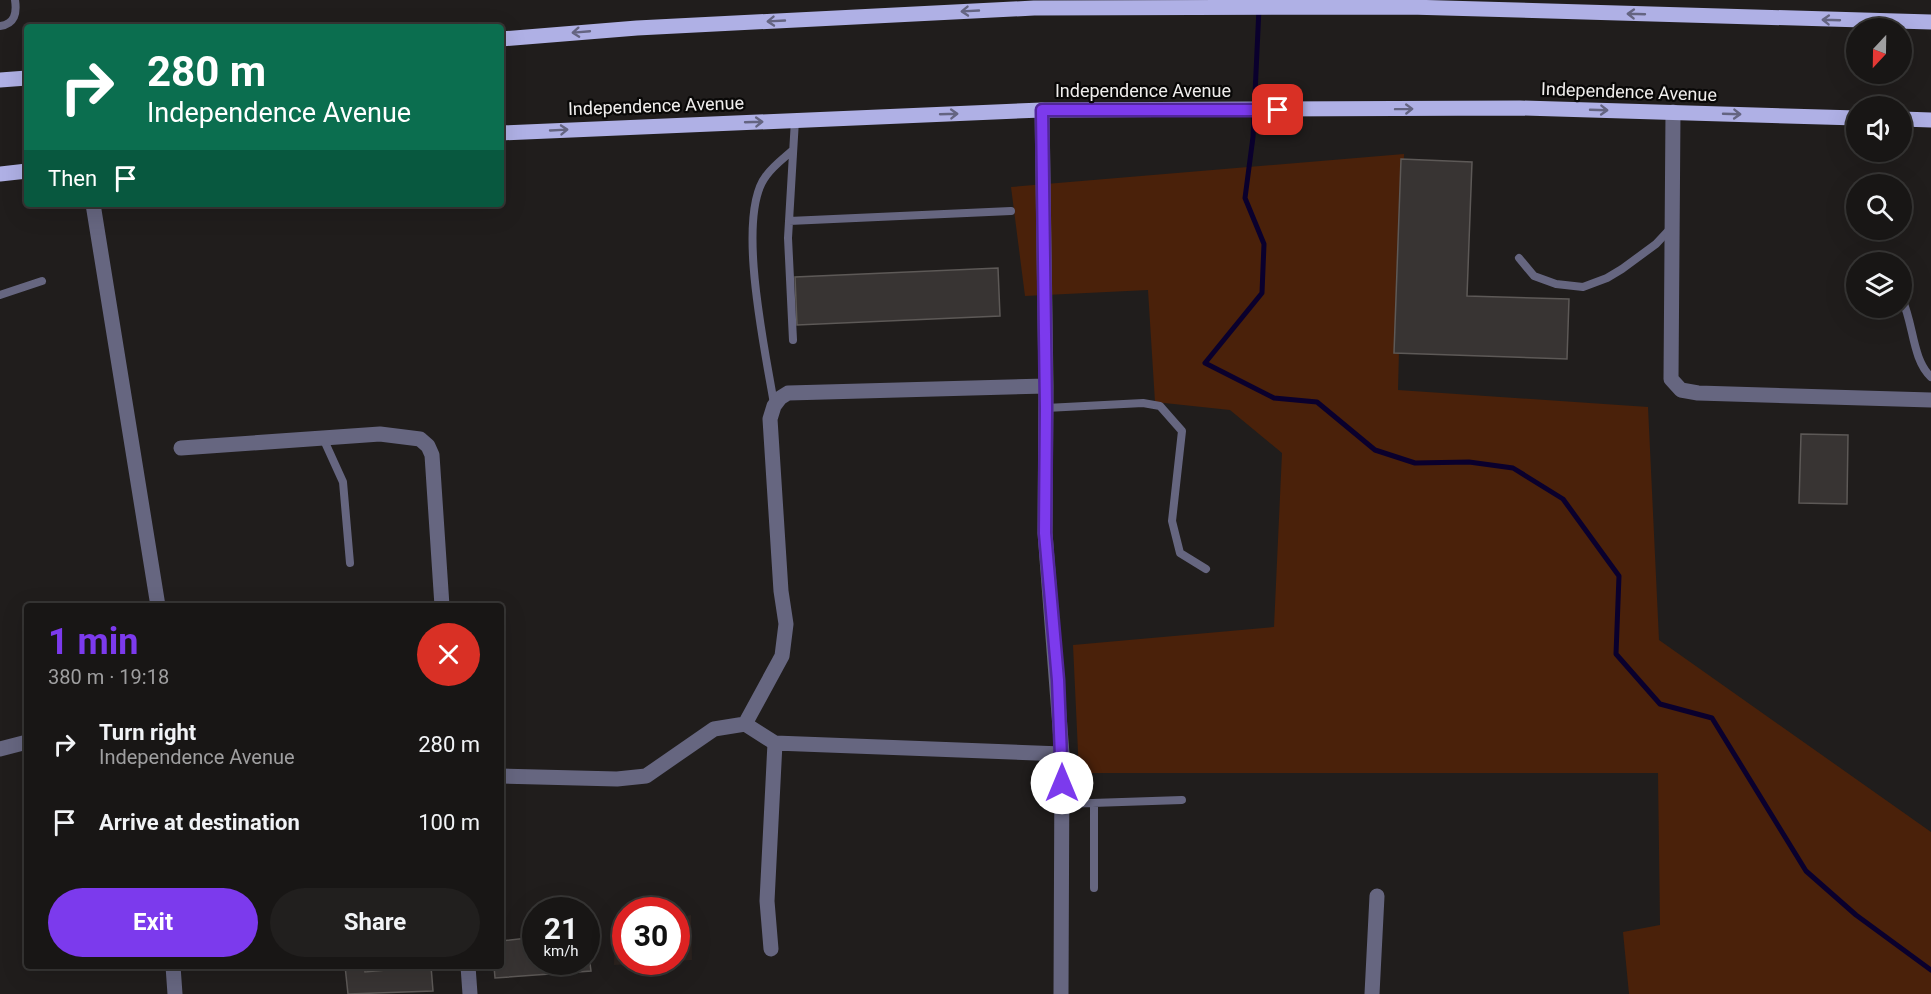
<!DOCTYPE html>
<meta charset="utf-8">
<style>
:root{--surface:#181615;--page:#211f1e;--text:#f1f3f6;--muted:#9f9fa0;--line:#363534;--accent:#7c3aed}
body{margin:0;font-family:Roboto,sans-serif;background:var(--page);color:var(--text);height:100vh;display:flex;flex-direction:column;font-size:22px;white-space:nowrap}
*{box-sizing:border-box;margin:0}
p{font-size:20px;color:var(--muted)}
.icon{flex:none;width:33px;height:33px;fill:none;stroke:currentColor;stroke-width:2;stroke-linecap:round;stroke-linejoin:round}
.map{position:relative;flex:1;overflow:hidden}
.side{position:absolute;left:24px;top:603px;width:480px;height:366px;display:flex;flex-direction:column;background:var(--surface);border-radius:6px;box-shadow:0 6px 24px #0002,0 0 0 2px var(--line)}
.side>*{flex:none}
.hud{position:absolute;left:24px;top:24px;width:480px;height:183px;border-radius:6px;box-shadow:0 6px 24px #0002,0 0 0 2px var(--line);background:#0b6e4f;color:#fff;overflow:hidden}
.needle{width:39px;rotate:202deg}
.fabs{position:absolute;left:1846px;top:18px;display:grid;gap:12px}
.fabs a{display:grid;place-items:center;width:66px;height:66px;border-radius:50%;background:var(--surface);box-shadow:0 6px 24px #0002,0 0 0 2px var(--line);font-size:30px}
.speed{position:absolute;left:522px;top:897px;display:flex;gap:12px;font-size:30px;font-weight:700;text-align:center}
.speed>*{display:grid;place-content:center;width:78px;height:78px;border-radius:50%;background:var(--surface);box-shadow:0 6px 24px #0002,0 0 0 2px var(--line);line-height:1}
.speed small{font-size:15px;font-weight:400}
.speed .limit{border:9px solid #d22;background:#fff;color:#111}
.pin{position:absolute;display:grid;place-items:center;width:51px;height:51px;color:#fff;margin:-26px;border-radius:12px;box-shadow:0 3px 9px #0006}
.me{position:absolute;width:66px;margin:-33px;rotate:0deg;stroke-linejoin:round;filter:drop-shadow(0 0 4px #0008)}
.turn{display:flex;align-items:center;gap:21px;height:126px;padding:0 24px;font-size:27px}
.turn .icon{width:78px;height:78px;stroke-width:2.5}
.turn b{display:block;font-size:42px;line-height:51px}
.then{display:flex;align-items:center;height:57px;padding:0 24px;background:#0003;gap:12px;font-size:22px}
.round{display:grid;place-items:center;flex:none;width:63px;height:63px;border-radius:32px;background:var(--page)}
.overview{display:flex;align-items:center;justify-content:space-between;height:102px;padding:0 24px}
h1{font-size:36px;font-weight:700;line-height:45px;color:var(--accent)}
.button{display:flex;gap:12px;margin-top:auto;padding:12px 24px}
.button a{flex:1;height:69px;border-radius:36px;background:var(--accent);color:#fff;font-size:24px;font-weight:700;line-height:69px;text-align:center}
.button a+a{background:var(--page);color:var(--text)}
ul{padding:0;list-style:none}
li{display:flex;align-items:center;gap:18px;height:78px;padding:0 24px}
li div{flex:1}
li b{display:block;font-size:22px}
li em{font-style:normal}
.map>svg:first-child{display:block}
.built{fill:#2c231f}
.grass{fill:#4a210a}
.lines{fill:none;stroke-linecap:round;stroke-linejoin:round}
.stream{stroke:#0a002d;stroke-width:5}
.building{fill:#383433;stroke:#5d5957;stroke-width:1.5}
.service{stroke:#666680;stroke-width:8}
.minor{stroke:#666680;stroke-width:15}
.tertiary{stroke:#666680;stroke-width:15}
.primary{stroke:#afb0e5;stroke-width:15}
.oneway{stroke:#646481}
.route-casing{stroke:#51269a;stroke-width:15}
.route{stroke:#7c3aed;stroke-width:10}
.labels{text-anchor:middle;stroke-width:4.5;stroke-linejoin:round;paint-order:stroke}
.street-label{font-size:18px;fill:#f0eeed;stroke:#090807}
</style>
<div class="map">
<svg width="1931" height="994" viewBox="0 0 1931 994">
<rect width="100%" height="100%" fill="#201d1c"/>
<!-- built -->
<path class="built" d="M691,915L692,960L677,961V918Z
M625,927L626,962H669L614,965L615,928Z"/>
<!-- grass -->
<path class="grass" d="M1404,154L1398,390L1648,407L1659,640L1931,832V994H1629L1623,932L1660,925L1658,773H1079L1073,645L1274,627L1282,453L1230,410L1155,402L1148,290L1025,296L1011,187Z"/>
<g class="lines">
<!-- stream -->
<path class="stream" d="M1259,8L1253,137L1245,198L1264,244L1262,293L1205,363L1274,398L1317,402L1375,450L1415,463L1469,462L1513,468L1563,499L1619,576L1616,654L1660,704L1712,718L1806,871L1856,915L1931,970"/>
</g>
<!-- building -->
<path class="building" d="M1401,159L1472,162L1467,296L1569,299L1567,359L1394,353Z
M998,268L1000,316L797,325L795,277Z
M1801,434L1848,435L1847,504L1799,503Z
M586,932L591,971L495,978L494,966H501V941L536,937V962H586Z
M345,966H364L365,972L431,966L433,991L348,994Z"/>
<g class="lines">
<!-- service -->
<path class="service" d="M0,26C15,24 17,13 15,0
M789,221L1011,211
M1519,258L1534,276L1556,284L1583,287L1607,278L1622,269L1656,244L1670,229
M0,295L42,281
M1902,299C1914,325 1912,359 1931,377
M793,340L788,238L795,120
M774,404C766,354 735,216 766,176C773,166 784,158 793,150
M1046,408L1143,403L1160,406L1182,431L1172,521L1180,553L1206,569
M323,438L343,482L350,563
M1062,804L1182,800
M1094,804V888"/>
<!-- minor -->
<path class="minor" d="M1673,112L1671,379L1681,390L1698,393L1931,400
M1046,386L1045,533L1062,754L1061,994
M181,448L380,434L420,439L428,446L432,455L442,606
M745,724L782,656L786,624L781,591L770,419L774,406L780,398L788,393L1046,386L1042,110
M0,749L27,742
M501,776L617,779L646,776L714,729L745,724L775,743L1062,754
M771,949L767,901L775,743
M468,966L470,994
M1372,994L1377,896"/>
<!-- tertiary -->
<path class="tertiary" d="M93,204L158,606
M173,966L175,994"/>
<!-- primary -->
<path class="primary" d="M501,39L637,28L1034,8L1409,7L1931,22
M0,80L27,78
M1902,119L1931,120
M501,133L1042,110L1520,108L1857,118
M0,174L27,171"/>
</g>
<!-- one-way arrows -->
<defs><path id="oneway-shaft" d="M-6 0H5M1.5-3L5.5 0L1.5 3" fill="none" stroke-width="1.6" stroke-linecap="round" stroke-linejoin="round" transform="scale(1.5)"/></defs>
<g class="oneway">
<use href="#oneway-shaft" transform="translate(970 11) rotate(177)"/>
<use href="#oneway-shaft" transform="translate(1636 14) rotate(-178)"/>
<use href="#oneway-shaft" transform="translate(1831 20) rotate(-178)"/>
<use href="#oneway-shaft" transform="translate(776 21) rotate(177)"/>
<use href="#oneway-shaft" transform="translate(581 32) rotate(175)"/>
<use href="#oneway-shaft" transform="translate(1404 109) rotate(-1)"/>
<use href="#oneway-shaft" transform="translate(1599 110) rotate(2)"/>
<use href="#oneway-shaft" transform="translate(949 114) rotate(-2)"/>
<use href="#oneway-shaft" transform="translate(1732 114) rotate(2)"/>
<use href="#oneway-shaft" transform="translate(754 122) rotate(-2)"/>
<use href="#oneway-shaft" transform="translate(559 130) rotate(-3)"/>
</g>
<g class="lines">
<defs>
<path id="route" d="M1062,783L1058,680L1045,533L1046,408L1042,110H1278"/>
</defs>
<!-- route casing -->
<use href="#route" class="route-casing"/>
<!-- route -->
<use href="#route" class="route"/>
</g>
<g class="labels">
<!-- street labels -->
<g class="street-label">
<text x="1143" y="97">Independence Avenue</text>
<text transform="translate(1629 92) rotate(2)" y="6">Independence Avenue</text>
<text transform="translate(656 106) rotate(-2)" y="6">Independence Avenue</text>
</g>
</g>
</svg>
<div class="fabs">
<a><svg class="needle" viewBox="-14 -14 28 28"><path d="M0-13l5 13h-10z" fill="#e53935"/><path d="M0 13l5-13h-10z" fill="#9f9fa0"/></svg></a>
<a><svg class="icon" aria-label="sound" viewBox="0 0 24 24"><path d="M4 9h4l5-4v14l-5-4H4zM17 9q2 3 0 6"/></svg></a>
<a><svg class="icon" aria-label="search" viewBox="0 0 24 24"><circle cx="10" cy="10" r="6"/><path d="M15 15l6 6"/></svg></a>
<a><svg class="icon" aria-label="layers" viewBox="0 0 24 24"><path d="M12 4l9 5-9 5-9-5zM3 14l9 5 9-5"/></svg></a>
</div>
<div class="speed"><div>21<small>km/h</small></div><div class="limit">30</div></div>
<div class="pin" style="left:1278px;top:110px;background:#d93025"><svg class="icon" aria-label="arrive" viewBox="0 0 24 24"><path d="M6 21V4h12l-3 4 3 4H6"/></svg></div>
<svg class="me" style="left:1062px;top:783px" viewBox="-20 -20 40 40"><circle r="19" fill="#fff"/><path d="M0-13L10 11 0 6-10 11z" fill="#7c3aed"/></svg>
<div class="hud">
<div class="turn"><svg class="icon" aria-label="right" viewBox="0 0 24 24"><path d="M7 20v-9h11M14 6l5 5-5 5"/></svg><div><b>280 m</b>Independence Avenue</div></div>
<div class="then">Then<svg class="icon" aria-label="arrive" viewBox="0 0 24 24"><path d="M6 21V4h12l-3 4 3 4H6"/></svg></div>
</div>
<section class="side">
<div class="overview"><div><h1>1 min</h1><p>380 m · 19:18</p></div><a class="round" style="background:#d93025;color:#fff"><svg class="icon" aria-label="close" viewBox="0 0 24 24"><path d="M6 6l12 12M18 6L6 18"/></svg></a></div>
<ul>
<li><svg class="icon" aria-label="right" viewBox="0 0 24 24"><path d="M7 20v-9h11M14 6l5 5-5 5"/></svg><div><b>Turn right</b><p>Independence Avenue</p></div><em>280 m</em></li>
<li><svg class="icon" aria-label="arrive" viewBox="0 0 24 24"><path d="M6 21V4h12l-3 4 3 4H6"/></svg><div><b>Arrive at destination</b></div><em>100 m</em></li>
</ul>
<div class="button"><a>Exit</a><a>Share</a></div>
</section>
</div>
